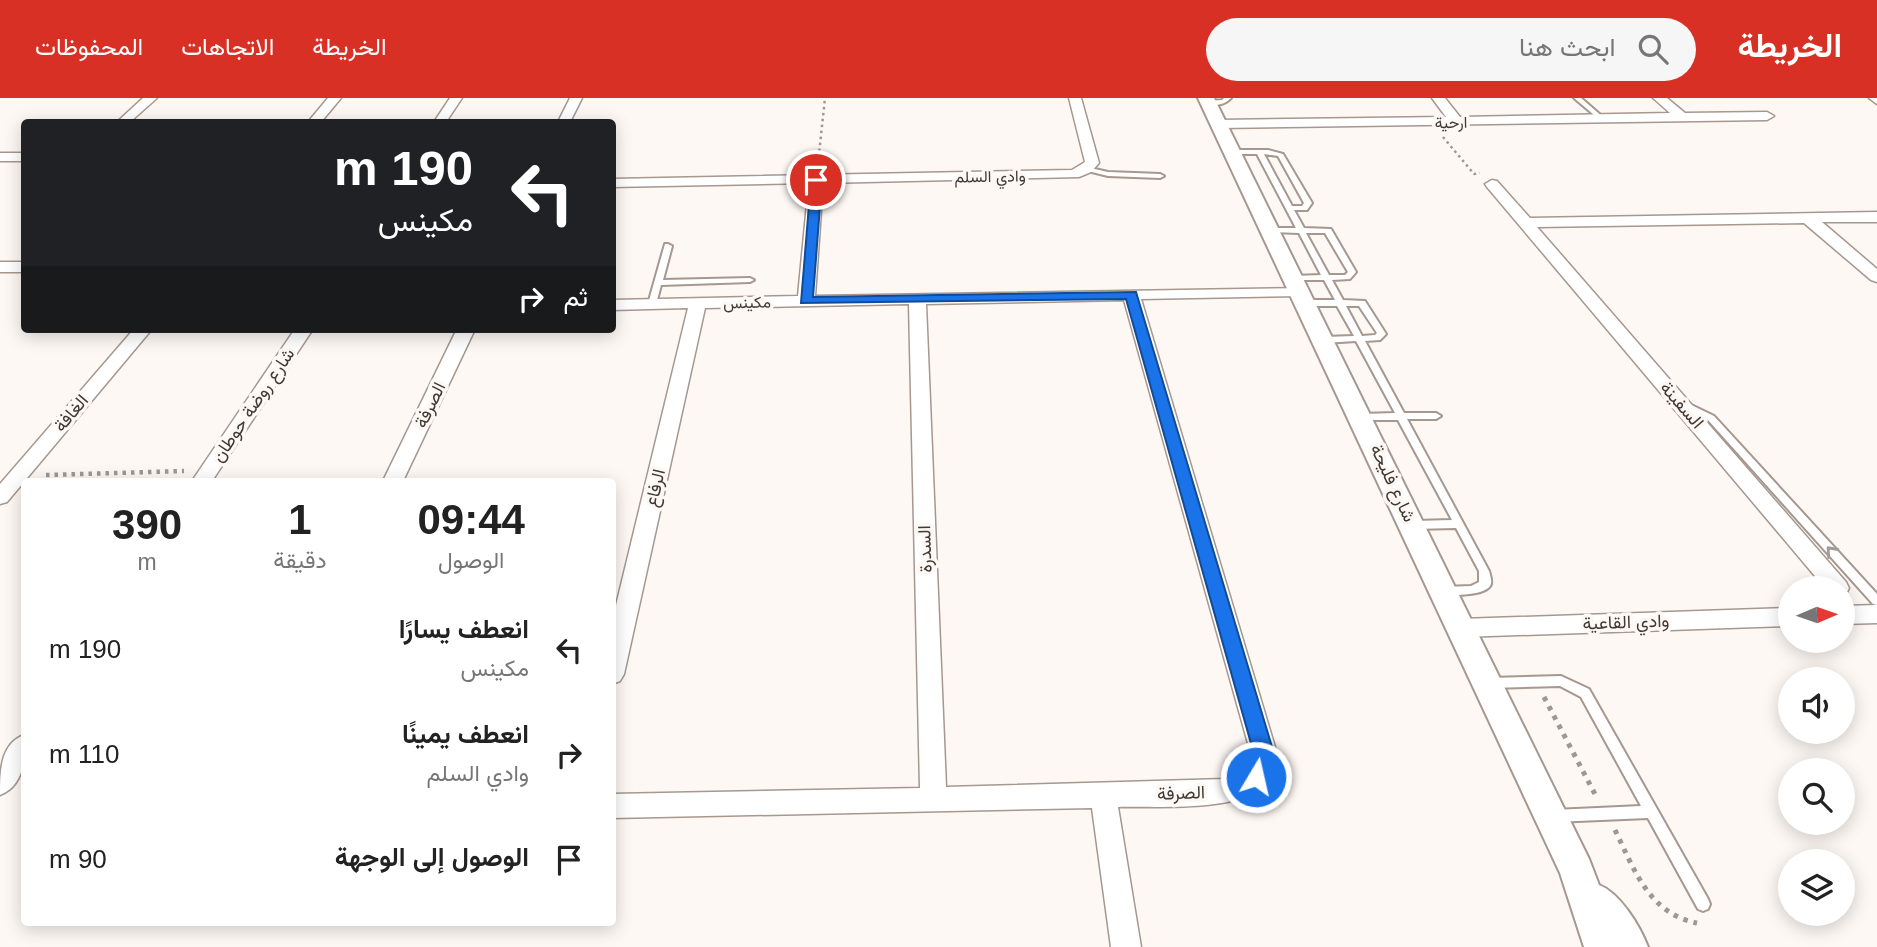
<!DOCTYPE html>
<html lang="ar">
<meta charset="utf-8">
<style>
:root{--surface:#fff;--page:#f6f6f6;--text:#222;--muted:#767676;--accent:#d93025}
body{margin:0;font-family:Helvetica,Vazirmatn,sans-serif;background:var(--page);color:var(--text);direction:rtl;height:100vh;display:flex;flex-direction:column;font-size:26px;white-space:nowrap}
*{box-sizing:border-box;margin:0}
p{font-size:23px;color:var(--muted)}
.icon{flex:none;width:38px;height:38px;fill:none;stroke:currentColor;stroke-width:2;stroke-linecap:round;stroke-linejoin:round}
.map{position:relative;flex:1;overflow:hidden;direction:ltr}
.sheet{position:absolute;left:21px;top:380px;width:595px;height:448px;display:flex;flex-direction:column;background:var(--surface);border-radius:7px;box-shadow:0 4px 18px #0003;direction:rtl}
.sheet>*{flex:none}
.guide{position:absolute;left:21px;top:21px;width:595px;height:214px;border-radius:7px;box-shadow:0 4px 18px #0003;direction:rtl;background:#202124;color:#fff;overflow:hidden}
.needle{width:46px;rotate:88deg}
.tools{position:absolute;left:1778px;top:478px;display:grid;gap:14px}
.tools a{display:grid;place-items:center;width:77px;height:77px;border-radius:50%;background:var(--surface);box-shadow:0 4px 18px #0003;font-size:35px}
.pin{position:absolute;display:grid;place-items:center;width:60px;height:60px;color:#fff;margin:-30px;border:4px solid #fff;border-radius:50%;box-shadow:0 2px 7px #0007}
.me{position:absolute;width:77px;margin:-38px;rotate:9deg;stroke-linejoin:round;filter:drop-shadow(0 0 5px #0008)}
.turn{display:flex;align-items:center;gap:24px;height:147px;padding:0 28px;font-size:32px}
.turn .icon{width:91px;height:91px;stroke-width:2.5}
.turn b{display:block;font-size:49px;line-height:60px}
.then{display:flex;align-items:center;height:66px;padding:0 28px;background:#0003;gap:14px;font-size:26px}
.eta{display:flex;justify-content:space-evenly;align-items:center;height:119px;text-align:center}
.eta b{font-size:42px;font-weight:700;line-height:49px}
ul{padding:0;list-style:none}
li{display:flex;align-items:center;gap:21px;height:105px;padding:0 28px}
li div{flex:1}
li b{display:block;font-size:26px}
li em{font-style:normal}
header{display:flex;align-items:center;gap:42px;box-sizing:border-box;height:98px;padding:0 35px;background:var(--accent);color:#fff}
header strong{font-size:33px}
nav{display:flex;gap:38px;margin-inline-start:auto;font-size:24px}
.search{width:490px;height:63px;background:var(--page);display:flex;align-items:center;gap:18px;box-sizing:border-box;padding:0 24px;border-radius:38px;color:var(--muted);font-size:26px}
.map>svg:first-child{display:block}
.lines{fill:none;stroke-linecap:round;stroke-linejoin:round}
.service-casing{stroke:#a6978f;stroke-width:4}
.minor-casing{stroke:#a6978f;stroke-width:3}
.tertiary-casing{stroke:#a6978f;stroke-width:4}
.path-far2{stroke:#9e9895;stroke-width:2.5;stroke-dasharray:2.5 3.5;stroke-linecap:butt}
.path-far1{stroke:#9e9895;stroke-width:4.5;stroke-dasharray:3.5 5;stroke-linecap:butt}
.path{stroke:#9e9895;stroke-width:5;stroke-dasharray:4.5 6;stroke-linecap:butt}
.service{fill:#fff;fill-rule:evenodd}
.minor{fill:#fff;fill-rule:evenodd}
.tertiary{fill:#fff;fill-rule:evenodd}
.oneway{stroke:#a09c9b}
.route{fill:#1a73e8;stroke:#114b97;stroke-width:2}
.labels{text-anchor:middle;stroke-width:7;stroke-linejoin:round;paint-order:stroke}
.far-street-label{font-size:16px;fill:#403a37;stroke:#fef8f4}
.street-label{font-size:18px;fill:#403a37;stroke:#fef8f4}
</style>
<header>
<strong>الخريطة</strong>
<div class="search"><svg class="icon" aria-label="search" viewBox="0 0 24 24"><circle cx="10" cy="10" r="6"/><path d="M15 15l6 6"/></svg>ابحث هنا</div>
<nav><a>الخريطة</a><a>الاتجاهات</a><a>المحفوظات</a></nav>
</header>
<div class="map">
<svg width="1877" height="849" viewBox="0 0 1877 849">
<rect width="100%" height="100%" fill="#fef8f4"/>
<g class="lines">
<defs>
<path id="service" d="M1224,0H1231C1225,7 1213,9 1205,5L1208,3L1222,2Z
M1574,0H1581L1604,20V22H1600Z
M1268,52L1283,56L1312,105L1307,112H1294L1304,130L1331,131L1356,174L1350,181L1332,182L1343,202L1365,203L1386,236L1380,242L1365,243L1404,315H1436L1441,318L1436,321H1407L1489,473C1490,477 1492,482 1491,486C1487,498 1455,497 1444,497L1440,496L1438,493L1440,490L1444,489L1471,488L1479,484V473L1456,430L1413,431L1408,427L1413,423L1452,422L1398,322H1361L1356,319L1361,316L1395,315L1356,243L1324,245L1320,242L1324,239L1354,238L1337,208H1307L1303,205L1307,202H1335L1324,182H1291L1290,180L1294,178L1321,177L1299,135L1271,134L1267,132L1271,130H1296L1257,56H1233L1230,54L1233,52ZM1264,56L1278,58L1304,105L1302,108H1292ZM1306,135H1325L1348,174L1345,177H1329ZM1346,208H1359L1377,235L1375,237L1362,238Z
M1086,69L1108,74L1160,76L1164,78L1160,80L1108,78L1084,72V70Z
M665,146H668L672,148L663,182L750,180L754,182L750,184L661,187L656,206L655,208H649L648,206Z
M1681,302L1714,318L1877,496V507L1873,506L1708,322L1678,307L1676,305L1678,303Z
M1561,578L1589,591L1708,801L1710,806L1708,811L1703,813L1698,811L1648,720L1554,724L1549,722L1547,718L1549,714L1554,712L1641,708L1581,599L1560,588L1490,590L1486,589L1484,585L1486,581L1490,580Z"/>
<path id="minor" d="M143,0H157L130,24H117Z
M328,0H341L321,24H308Z
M450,0H462L446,24H434Z
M570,0H582L570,24H558Z
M1069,0H1081L1099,65L1091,74L1079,79L823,85L815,198L1307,190L1309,193L1301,198L1141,201L1275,649C1275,663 1272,679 1262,689C1237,714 1153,708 1118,709L1141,849H1111L1092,710L612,720V696L920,690L909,206L705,210L624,576L620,583L612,586V524L688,210L612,212V202L798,198L809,85L612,89V81L1072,72L1085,64ZM1124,202L1249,649C1249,668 1244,676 1225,681L946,689L926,206Z
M1432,0H1445L1460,19L1670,15L1653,0H1667L1685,15L1767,14L1774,18L1767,22L1219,30L1212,26L1219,22L1446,19Z
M1869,0H1877V6Z
M0,55H24V63H0Z
M1492,82L1497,83L1530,120L1877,114V124H1822L1877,171V184L1871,182L1804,125L1537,129L1846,484L1849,490L1846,496L1843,497V490H1825L1487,89L1485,86Z
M0,164H24V174H0Z
M134,231H152L7,404L0,406V386Z
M295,231H313L212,383H192Z
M457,231H475L403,383H383Z
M1877,507V525L1843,526V508Z
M1790,510V528L1461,539L1453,536L1449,530L1453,524L1461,521Z
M24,637C26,659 24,688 0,697C0,674 0,646 24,637Z"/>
<path id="tertiary" d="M1198,0H1214L1589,761L1599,787C1620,795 1640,828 1648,849H1584L1560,775Z"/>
</defs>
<!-- service casing -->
<use href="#service" class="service-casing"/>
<!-- minor casing -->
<use href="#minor" class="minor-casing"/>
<!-- tertiary casing -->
<use href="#tertiary" class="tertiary-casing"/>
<!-- path-far2 -->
<path class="path-far2" d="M1443,39L1474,76L1480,75
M818,65L825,0"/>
<!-- path-far1 -->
<path class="path-far1" d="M46,377L184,373"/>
<!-- path -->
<path class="path" d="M1544,599L1597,700
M1615,732C1634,771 1649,816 1697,825"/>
<!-- service -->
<use href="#service" class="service"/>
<!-- minor -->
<use href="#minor" class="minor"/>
<!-- tertiary -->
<use href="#tertiary" class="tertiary"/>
</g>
<!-- one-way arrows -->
<defs><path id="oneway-chevron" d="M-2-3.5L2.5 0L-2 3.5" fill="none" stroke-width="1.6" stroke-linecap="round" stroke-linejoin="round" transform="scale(1.75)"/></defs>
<use class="oneway" href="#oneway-chevron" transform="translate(1831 453) rotate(-132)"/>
<!-- route -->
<path class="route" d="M816,79L822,82L813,199L1136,194L1272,649V666L1263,686L1256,688L1249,686L1246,679L1253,665L1252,649L1126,201L801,205L811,82Z"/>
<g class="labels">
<!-- far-street labels -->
<g class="far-street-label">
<text transform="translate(1451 24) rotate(-1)" y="6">ارحية</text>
<text transform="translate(990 78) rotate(-1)" y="6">وادي السلم</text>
<text transform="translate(747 204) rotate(-1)" y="6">مكينس</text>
</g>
<!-- street labels -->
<g class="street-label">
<text transform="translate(253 307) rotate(-56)" y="6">شارع روضة حوطان</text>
<text transform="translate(430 307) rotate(-64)" y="6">الصرفة</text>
<text transform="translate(1682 307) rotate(49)" y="6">السفينة</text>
<text transform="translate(71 315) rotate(-50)" y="6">الغافة</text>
<text transform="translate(1393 385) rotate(65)" y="6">شارع فليحة</text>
<text transform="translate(655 390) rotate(-77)" y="6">الرفاع</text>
<text transform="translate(925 451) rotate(-92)" y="6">السدرة</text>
<text transform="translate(1626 524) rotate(-2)" y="6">وادي القاعية</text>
<text transform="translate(1181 695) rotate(-2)" y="6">الصرفة</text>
</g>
</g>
</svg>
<div class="tools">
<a><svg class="needle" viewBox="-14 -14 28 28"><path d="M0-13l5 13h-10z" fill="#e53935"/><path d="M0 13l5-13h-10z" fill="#767676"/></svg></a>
<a><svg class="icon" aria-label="sound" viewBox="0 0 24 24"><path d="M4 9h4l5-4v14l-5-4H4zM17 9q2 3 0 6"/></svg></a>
<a><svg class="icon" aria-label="search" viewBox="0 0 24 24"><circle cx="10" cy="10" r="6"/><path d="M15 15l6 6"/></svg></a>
<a><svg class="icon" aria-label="layers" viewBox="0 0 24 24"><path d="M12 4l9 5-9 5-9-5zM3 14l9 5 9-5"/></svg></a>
</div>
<div class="pin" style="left:816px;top:82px;background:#d93025"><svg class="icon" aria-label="arrive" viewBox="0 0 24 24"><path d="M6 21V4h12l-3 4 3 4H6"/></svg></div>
<svg class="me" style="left:1256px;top:679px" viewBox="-20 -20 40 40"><circle r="17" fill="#1a73e8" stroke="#fff" stroke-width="3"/><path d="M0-11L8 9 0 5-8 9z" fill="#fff"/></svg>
<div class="guide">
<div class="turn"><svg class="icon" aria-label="left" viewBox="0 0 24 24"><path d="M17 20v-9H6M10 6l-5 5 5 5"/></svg><div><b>190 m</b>مكينس</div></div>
<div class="then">ثم<svg class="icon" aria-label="right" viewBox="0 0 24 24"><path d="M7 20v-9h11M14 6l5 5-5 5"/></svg></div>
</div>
<section class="sheet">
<div class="eta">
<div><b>09:44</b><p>الوصول</p></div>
<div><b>1</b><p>دقيقة</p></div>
<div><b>390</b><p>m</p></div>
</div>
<ul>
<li><svg class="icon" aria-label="left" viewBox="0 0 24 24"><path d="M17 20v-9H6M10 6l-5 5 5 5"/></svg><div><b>انعطف يسارًا</b><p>مكينس</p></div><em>190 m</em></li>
<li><svg class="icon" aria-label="right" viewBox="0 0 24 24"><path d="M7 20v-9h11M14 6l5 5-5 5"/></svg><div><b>انعطف يمينًا</b><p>وادي السلم</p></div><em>110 m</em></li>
<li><svg class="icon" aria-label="arrive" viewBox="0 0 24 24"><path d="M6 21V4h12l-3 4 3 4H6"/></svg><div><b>الوصول إلى الوجهة</b></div><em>90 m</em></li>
</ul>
</section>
</div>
